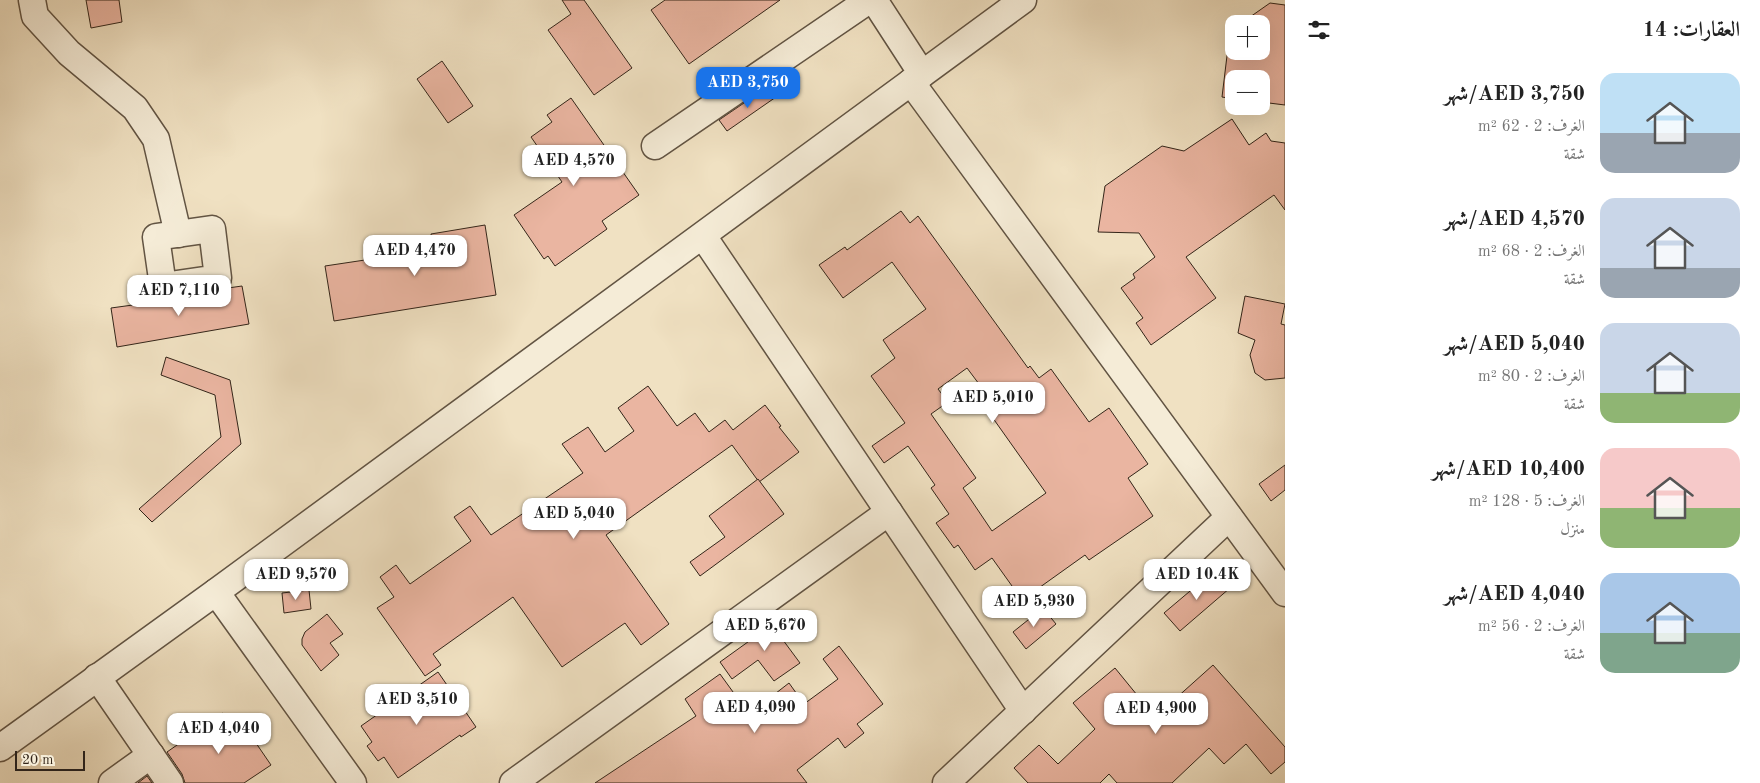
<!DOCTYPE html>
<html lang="ar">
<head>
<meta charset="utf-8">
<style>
	:root { --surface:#fff; --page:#f6f6f6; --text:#222; --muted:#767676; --accent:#1a73e8 }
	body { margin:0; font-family:"Old Standard TT",Amiri,serif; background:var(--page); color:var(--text); direction:rtl; height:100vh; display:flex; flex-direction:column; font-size:19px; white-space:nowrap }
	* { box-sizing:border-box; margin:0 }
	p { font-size:16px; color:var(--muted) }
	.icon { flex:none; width:28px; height:28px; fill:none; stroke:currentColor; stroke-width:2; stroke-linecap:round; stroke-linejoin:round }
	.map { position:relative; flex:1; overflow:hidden; direction:ltr }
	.details { display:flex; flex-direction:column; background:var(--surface); width:475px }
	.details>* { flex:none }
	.buttons { position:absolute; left:1225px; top:15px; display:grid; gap:10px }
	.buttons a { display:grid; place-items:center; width:45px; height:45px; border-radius:10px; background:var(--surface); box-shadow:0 5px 20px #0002; font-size:25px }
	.scale { position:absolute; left:15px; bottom:12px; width:70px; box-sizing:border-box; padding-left:5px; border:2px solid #332519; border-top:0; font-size:14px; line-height:18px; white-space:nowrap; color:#332519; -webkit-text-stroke:4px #f5ecd7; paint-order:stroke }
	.price { position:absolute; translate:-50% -42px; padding:0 11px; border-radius:10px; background:#fff; color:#222; font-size:16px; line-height:32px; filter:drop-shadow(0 1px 2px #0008) }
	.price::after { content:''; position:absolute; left:50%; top:30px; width:15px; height:11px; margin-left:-8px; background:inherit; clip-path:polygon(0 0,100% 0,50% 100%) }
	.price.on { background:var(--accent); color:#fff }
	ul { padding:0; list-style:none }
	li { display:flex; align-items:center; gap:15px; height:125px; padding:0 20px }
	li span { display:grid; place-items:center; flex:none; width:140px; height:100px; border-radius:15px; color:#555 }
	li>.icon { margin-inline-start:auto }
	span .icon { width:60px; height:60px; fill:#fffc; stroke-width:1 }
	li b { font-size:21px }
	h2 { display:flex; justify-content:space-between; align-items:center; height:60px; padding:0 20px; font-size:21px }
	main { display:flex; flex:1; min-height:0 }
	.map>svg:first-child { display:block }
</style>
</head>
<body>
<main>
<section class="details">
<h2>العقارات: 14<svg class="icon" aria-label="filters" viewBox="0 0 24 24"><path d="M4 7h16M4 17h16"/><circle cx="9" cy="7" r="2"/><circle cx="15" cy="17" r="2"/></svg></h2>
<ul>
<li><span style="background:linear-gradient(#bfe0f5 60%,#9aa5b1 0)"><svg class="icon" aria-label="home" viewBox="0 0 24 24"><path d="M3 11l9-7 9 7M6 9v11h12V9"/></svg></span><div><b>AED 3,750/شهر</b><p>الغرف: 2 · 62 m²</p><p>شقة</p></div></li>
<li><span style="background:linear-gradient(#c9d6e8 70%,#9aa5b1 0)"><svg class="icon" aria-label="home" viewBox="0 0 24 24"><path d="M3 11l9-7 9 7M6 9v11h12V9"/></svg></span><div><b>AED 4,570/شهر</b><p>الغرف: 2 · 68 m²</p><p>شقة</p></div></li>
<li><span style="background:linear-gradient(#c9d6e8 70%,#8fb573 0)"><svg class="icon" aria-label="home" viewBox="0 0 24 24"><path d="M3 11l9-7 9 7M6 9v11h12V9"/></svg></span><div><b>AED 5,040/شهر</b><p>الغرف: 2 · 80 m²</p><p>شقة</p></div></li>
<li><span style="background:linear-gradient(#f6c9c9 60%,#8fb573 0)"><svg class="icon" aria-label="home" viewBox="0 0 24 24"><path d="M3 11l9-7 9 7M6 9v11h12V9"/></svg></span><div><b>AED 10,400/شهر</b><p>الغرف: 5 · 128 m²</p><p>منزل</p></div></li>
<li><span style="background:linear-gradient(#a9c7e8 60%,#7fa58c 0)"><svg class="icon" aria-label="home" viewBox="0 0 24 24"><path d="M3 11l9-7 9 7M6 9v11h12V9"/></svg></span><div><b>AED 4,040/شهر</b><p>الغرف: 2 · 56 m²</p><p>شقة</p></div></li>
</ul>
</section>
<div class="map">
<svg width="1285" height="783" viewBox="0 0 1285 783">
	<rect width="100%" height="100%" fill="#f0e1c2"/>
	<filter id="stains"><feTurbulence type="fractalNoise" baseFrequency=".004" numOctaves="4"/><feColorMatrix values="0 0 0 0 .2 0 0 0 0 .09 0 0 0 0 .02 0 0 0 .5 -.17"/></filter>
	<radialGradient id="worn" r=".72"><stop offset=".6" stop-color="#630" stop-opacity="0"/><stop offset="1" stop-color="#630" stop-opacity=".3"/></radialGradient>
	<!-- building -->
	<g fill="#eab5a1" stroke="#332519" fill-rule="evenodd">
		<path d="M86,0h33l3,22 -31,6z"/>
		<path d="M562,0h22l48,68 -38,27 -46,-65 23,-16z"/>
		<path d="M665,0h115l-91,64 -38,-54z"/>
		<path d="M1270,3l15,2v100l-24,-3v-23h-27v20l-12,-2 8,-66 4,-3v23h27v-27h-21z"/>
		<path d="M442,61l31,45 -25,17 -31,-44z"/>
		<path d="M769,86l7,11 -49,34 -8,-11z"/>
		<path d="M571,98l68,97 -37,26 5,8 -52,37 -7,-10 -4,3 -30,-44 48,-33 -31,-45 21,-15 -5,-7z"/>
		<path d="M1232,119l17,26 17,-12 5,8 14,2v67l-11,-15 -88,62 30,41 -65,47 -15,-22 7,-5 -22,-30 14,-10 -2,-4 22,-17 -16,-24 -41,-1 7,-46 57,-40 22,5z"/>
		<path d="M901,211l9,12 8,-7 110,152 2,-2 9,12 12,-9 38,53 20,-14 39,56 -20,14 25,38 -64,44 -4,-5 -63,45 -30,-42 -17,12 -17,-25 -4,3 -18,-25 13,-9 -18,-26 4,-3 -27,-39 -24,17 -12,-17 33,-23 -34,-47 24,-18 -12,-18 43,-31 -34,-47 -49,36 -24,-33 26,-18 2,3zM967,368l30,40 -7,6 56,79 -54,38 -29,-43 13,-10 -45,-64 17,-12 -10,-13z"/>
		<path d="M485,225l11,70 -162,26 -9,-55 60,-9v-2l48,-8 -2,-13z"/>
		<path d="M242,286l7,38 -132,23 -6,-39 109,-15 8,-5z"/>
		<path d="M1245,296l40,8 -4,20 4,1v53l-20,2 -10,-7 -5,-18 5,-15 -17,-7z"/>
		<path d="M166,357l64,23 11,64 -89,78 -13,-13 82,-72 -6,-42 -54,-20z"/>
		<path d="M648,386l29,40 18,-13 14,19 16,-12 8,10 32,-25 16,21 -2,1 20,25 -40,30 -27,-37 -126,90 63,89 -28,21 -16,-22 -63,44 -49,-70 -80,57 8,11 -16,11 -48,-68 17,-11 -14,-20 16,-12 14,19 61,-43 -17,-24 16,-11 21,29 92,-62 -21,-29 26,-17 17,25 29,-21 -16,-23z"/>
		<path d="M1285,465v25l-14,11 -12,-17z"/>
		<path d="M758,479l26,35 -84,62 -10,-14 35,-25 -16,-21z"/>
		<path d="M1215,570l15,18 -50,43 -16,-18z"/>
		<path d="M309,590l2,19 -27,4 -2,-20z"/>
		<path d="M1043,608l13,16 -30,25 -13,-17z"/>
		<path d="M327,614l16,20 -13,9 9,12 -18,16 -19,-26v-6l3,-7z"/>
		<path d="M784,616l11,15 -12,9 17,23 -26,18 -16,-21 -26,19 -12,-17z"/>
		<path d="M839,646l44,58 -26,20 7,9 -19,15 -7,-10 -41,32 10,13h-212l101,-67 -11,-17 35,-25 29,40 40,-31 15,21 34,-25 -15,-20z"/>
		<path d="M1213,665l72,82v15l-14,12 -25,-30 -22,20 -15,-16 -37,35h-55l-8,-9 -9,9h-72l-14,-15 25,-23 19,19 37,-35 -22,-26 42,-35 40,49z"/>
		<path d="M438,672l38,55 -15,10 -1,-2 -62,43 -14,-21 -6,4 -11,-15 5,-4 -11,-16z"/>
		<path d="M223,713l13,20 9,-6 26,38 -27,18h-59l-3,-9 -15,-22z"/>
		<path d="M147,776l5,7h-14z"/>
	</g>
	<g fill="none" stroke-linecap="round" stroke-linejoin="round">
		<defs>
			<g id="minor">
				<path d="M32,0l3,16 34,37 66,55 21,31 22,95"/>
				<path d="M874,0l48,74"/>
				<path d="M911,82l374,511"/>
				<path d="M655,146l214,-146"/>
				<path d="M212,229l6,49 -55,8 -7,-49z"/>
				<path d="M703,236l320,475"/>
				<path d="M216,592l137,191"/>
				<path d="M97,677l73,106"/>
				<path d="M0,748l216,-156 807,-592"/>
				<path d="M112,783l39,-28"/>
				<path d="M513,783l376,-271"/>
				<path d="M946,783l283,-266"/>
			</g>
		</defs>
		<!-- minor casing -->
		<use href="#minor" stroke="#625443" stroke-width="29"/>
		<!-- minor -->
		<use href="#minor" stroke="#f5ecd7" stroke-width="26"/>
	</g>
	<rect width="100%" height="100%" filter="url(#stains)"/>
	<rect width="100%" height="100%" fill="url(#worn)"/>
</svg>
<div class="buttons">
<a>+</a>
<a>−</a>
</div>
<div class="scale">20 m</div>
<b class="price on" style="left:748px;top:109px">AED 3,750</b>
<b class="price" style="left:574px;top:187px">AED 4,570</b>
<b class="price" style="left:415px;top:277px">AED 4,470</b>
<b class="price" style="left:179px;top:317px">AED 7,110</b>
<b class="price" style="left:993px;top:424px">AED 5,010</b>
<b class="price" style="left:574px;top:540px">AED 5,040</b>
<b class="price" style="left:296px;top:601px">AED 9,570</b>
<b class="price" style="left:1197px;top:601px">AED 10.4K</b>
<b class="price" style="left:1034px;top:628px">AED 5,930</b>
<b class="price" style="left:765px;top:652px">AED 5,670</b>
<b class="price" style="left:417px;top:726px">AED 3,510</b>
<b class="price" style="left:755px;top:734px">AED 4,090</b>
<b class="price" style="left:1156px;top:735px">AED 4,900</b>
<b class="price" style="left:219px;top:755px">AED 4,040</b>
</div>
</main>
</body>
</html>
